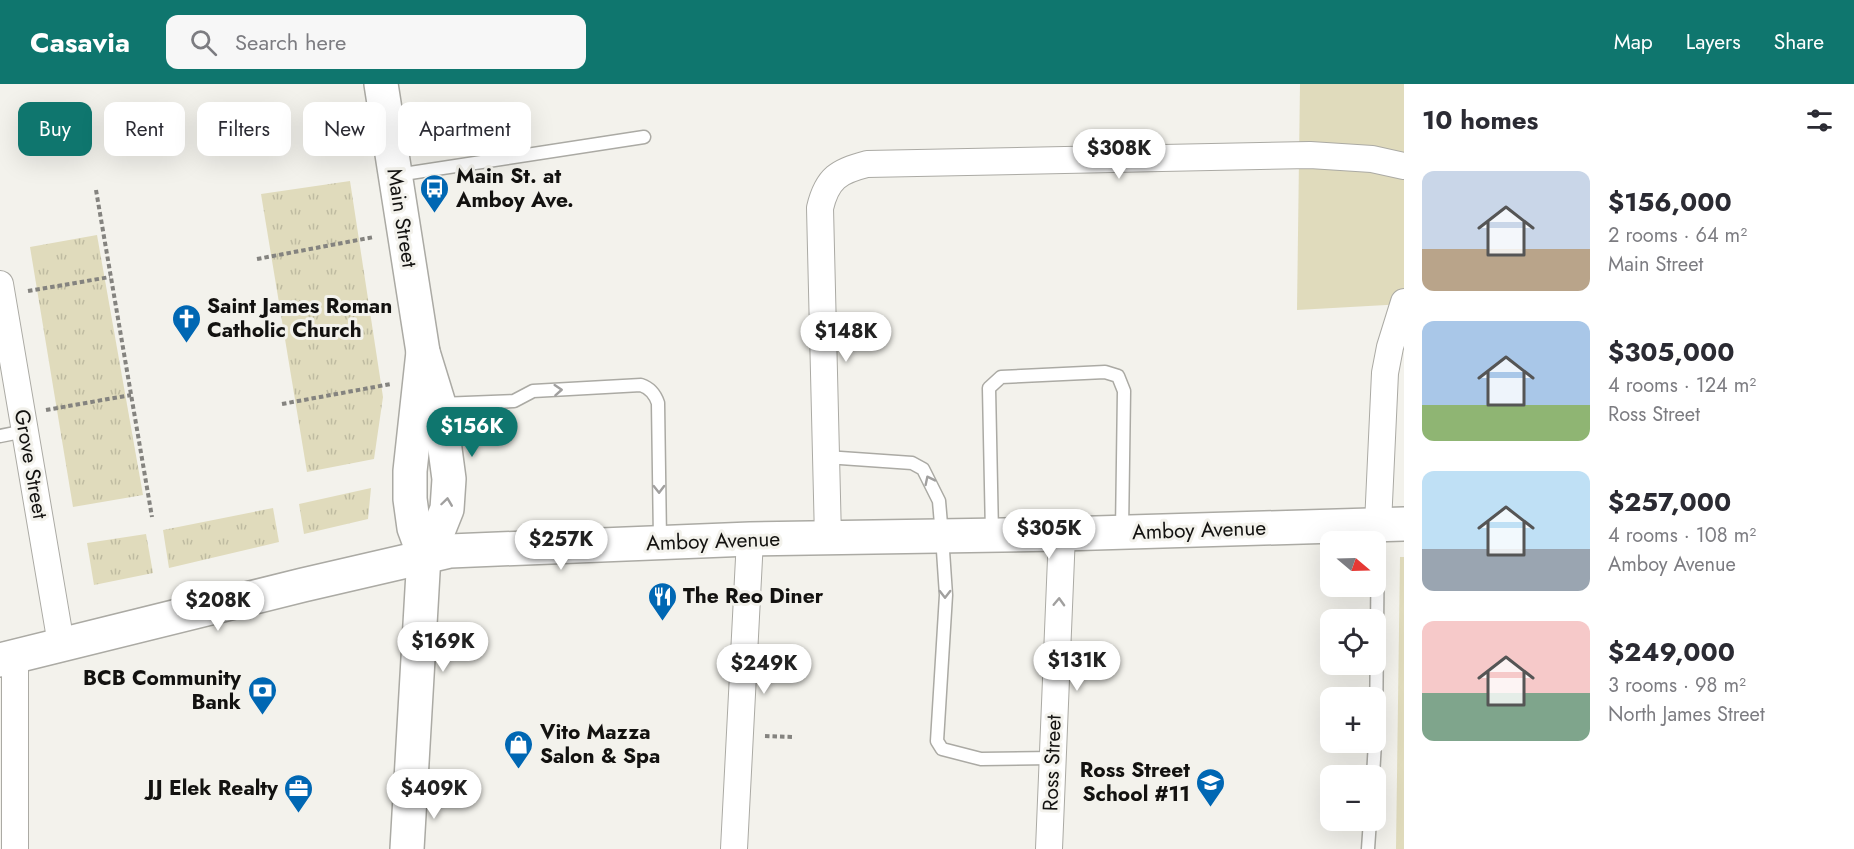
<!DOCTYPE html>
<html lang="en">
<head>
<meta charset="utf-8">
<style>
	:root { --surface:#fff; --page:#f7f7f7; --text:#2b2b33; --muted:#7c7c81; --accent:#0f766e }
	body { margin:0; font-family:Jost,sans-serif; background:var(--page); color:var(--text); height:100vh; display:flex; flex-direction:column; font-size:22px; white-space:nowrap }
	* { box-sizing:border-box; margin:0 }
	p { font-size:20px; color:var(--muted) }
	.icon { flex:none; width:33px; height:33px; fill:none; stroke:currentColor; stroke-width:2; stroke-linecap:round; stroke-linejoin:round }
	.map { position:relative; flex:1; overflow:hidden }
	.sheet { display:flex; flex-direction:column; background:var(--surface); width:450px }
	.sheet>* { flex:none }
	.banner { position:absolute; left:18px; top:18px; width:570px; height:54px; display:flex; gap:12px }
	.needle { width:39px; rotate:109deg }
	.tools { position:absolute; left:1320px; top:447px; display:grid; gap:12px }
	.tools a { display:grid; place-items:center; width:66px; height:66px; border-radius:12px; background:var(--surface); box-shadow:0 6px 24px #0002; font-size:30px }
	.price { position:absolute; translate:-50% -51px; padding:0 14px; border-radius:21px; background:#fff; color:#222; font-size:20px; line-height:39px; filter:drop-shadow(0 2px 3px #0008) }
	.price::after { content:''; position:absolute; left:50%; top:36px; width:18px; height:14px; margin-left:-9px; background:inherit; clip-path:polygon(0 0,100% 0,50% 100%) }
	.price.current { background:var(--accent); color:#fff }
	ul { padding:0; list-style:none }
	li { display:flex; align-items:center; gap:18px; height:150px; padding:0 18px }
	li span { display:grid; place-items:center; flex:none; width:168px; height:120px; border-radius:12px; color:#555 }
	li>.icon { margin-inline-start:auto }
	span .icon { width:72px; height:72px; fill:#fffc; stroke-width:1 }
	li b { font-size:26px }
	h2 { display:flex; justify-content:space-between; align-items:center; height:72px; padding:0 18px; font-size:26px }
	.pill { padding:0 21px; border-radius:12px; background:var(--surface); box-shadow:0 6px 24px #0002; font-size:21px; line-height:54px }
	.pill.current { background:var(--accent); color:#fff }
	header { display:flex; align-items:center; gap:36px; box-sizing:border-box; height:84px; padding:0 30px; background:var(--accent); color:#fff }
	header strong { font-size:28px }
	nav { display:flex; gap:33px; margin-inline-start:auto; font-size:21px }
	.search { width:420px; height:54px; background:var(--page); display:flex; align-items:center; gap:15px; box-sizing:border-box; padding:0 21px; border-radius:12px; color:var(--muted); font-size:22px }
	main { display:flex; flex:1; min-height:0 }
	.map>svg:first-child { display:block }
</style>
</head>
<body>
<header>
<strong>Casavia</strong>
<div class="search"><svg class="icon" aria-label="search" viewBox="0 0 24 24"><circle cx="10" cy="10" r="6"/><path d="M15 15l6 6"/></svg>Search here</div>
<nav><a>Map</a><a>Layers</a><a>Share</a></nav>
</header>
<main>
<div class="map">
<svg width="1404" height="765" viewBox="0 0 1404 765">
	<defs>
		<pattern id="grass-tufts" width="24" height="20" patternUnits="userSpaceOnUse" patternTransform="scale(1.5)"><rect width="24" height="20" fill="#e0dbbc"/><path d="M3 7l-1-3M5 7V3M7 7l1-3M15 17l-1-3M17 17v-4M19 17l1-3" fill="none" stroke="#bfbba1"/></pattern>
	</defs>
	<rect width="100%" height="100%" fill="#f3f2ec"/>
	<!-- grass -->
	<g fill="url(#grass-tufts)">
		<path d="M350,97l33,216 -9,62 -67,13 -46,-278z"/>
		<path d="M97,151l46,260 -70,12 -43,-260z"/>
		<path d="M371,404l-3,31 -64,15 -5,-30z"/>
		<path d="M273,424l6,34 -110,26 -6,-38z"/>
		<path d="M146,450l7,39 -59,12 -7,-42z"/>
	</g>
	<!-- park -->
	<g fill="#e0dbbc">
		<path d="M1300,0h104v220l-107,6z"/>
		<path d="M1400,473h4v292h-8z"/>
	</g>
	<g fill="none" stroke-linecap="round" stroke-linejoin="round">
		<defs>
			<g id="service">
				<path d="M397,91l247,-38"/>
				<path d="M440,320l74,-3 19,-10 108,-6c9,3 14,9 17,18l2,137"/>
				<path d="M0,352l25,-5"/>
				<path d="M826,373l86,6 11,6 16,32 3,35 4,59 -9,146 5,8 39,10 72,-1"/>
				<path d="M992,450l-3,-146 12,-11 104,-5 13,4 6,15 -2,140"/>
				<path d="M1376,650l2,-209"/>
				<path d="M1373,692l2,-34"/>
				<path d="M1368,765l2,-29"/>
			</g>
			<g id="minor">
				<path d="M0,200l61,360"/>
				<path d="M1378,440l7,-151 5,-26 14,-45"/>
				<path d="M828,454l-8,-330c7,-30 19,-37 47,-44l443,-9 62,4 32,7"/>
				<path d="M15,572v193"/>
				<path d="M734,765l16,-310"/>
				<path d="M1049,765l13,-315"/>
			</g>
			<g id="secondary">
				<path d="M381,0l42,268 16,52 10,75 -2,30 -10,25 -13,21"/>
				<path d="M0,576l303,-75 147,-34 300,-12 312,-5 342,-10"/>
				<path d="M407,765l17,-294 -10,-27 -4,-29v-28l13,-119"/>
			</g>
		</defs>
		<!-- service casing -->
		<use href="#service" stroke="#abaaa4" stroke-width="15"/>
		<!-- minor casing -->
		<use href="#minor" stroke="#abaaa4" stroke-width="28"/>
		<!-- secondary casing -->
		<use href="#secondary" stroke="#abaaa4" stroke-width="36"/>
		<!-- path -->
		<g stroke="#84837f" stroke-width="4" stroke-dasharray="4.5 3" stroke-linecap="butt">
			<path d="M96,106l56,327"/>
			<path d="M257,175l117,-22"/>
			<path d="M28,207l82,-14"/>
			<path d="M282,320l109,-20"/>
			<path d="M46,326l85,-15"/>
			<path d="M765,652l30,1"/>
		</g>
		<!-- service -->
		<use href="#service" stroke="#fff" stroke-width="12"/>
		<!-- minor -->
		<use href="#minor" stroke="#fff" stroke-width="26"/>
		<!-- secondary -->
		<use href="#secondary" stroke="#fff" stroke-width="33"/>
	</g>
	<!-- one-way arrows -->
	<defs><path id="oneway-chevron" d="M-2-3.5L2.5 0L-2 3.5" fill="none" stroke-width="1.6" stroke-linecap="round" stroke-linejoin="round" transform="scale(1.5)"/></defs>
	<g stroke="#a1a09f">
		<use href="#oneway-chevron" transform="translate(558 306) rotate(-4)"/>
		<use href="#oneway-chevron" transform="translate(929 396) rotate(-116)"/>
		<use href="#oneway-chevron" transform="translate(659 405) rotate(89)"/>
		<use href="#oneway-chevron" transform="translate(447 418) rotate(-82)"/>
		<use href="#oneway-chevron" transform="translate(945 510) rotate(90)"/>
		<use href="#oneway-chevron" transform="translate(1059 518) rotate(-88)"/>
	</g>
	<!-- icons -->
	<defs>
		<symbol id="bus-pin" viewBox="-11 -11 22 30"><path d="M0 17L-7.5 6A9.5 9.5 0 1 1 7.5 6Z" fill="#0067b3" stroke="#f3f2ec"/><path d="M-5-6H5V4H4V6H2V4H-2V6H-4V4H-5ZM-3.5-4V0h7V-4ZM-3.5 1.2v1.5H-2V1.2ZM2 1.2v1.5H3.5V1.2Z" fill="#fff"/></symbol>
		<symbol id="church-pin" viewBox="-11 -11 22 30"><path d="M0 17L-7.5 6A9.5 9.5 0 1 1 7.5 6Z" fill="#0067b3" stroke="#f3f2ec"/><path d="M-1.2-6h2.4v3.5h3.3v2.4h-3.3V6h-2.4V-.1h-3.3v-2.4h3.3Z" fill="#fff"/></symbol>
		<symbol id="restaurant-pin" viewBox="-11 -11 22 30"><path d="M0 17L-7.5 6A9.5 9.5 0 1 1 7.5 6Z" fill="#0067b3" stroke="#f3f2ec"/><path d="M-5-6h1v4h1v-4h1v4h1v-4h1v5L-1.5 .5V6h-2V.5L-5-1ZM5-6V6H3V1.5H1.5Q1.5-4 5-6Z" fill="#fff"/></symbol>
		<symbol id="bank-pin" viewBox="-11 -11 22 30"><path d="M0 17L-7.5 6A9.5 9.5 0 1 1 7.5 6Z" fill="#0067b3" stroke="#f3f2ec"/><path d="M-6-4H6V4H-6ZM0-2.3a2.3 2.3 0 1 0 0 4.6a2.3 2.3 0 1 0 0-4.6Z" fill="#fff"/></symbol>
		<symbol id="shop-pin" viewBox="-11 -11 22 30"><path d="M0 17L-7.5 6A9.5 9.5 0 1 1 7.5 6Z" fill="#0067b3" stroke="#f3f2ec"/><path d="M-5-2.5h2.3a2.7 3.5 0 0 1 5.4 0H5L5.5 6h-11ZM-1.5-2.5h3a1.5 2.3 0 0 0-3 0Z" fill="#fff"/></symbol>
		<symbol id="school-pin" viewBox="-11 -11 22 30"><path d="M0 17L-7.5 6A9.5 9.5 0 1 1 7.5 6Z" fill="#0067b3" stroke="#f3f2ec"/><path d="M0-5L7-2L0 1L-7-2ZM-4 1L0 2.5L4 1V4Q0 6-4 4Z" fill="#fff"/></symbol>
		<symbol id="office-pin" viewBox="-11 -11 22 30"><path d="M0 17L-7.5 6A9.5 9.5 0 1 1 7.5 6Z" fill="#0067b3" stroke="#f3f2ec"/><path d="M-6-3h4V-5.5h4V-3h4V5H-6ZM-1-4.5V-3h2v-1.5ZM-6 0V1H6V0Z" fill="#fff"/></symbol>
	</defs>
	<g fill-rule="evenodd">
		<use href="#bus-pin" x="418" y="88" width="33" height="45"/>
		<use href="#church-pin" x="170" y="218" width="33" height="45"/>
		<use href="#restaurant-pin" x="646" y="496" width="33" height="45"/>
		<use href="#bank-pin" x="246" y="590" width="33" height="45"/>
		<use href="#shop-pin" x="502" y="644" width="33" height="45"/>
		<use href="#school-pin" x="1194" y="682" width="33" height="45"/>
		<use href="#office-pin" x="282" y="688" width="33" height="45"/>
	</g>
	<g text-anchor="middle" stroke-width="6" stroke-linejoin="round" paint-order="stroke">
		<!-- poi labels -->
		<g font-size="21" font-weight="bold" fill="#131210" stroke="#f3f2ec" text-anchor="start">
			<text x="456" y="99">Main St. at<tspan x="456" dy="24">Amboy Ave.</tspan></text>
			<text x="207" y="229">Saint James Roman<tspan x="207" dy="24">Catholic Church</tspan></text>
			<text x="683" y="519">The Reo Diner</text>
			<text x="241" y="601" text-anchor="end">BCB Community<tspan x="241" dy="24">Bank</tspan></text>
			<text x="540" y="655">Vito Mazza<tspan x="540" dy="24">Salon &amp; Spa</tspan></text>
			<text x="1190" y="693" text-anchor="end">Ross Street<tspan x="1190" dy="24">School #11</tspan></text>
			<text x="278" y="711" text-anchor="end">JJ Elek Realty</text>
		</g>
		<!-- street labels -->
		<g font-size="21" fill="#131210" stroke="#f3f2ec">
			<text transform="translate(402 134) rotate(81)" y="7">Main Street</text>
			<text transform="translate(31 380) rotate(80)" y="7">Grove Street</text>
			<text transform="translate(1199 446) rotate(-2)" y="7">Amboy Avenue</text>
			<text transform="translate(713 457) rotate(-2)" y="7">Amboy Avenue</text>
			<text transform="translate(1052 679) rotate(-88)" y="7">Ross Street</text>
		</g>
	</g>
</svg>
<div class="tools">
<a><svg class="needle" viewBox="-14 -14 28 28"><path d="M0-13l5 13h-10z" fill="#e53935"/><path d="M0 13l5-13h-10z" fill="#7c7c81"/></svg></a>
<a><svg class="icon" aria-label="locate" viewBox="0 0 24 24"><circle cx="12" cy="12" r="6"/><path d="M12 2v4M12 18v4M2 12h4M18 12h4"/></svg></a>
<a>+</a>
<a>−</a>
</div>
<b class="price" style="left:1119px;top:96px">$308K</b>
<b class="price" style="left:846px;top:279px">$148K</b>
<b class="price current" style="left:472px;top:374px">$156K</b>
<b class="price" style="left:1049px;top:476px">$305K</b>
<b class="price" style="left:561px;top:487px">$257K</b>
<b class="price" style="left:218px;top:548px">$208K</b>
<b class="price" style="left:443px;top:589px">$169K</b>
<b class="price" style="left:1077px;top:608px">$131K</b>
<b class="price" style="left:764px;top:611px">$249K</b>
<b class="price" style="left:434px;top:736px">$409K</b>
<div class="banner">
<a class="pill current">Buy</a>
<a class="pill">Rent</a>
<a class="pill">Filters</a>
<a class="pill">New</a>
<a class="pill">Apartment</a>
</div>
</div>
<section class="sheet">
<h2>10 homes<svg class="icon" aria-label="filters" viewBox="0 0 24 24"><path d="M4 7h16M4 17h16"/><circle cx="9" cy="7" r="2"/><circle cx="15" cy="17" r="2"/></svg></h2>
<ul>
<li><span style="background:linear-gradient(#c9d6e8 65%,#b9a48a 0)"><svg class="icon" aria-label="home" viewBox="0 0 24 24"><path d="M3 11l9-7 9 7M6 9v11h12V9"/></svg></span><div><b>$156,000</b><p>2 rooms · 64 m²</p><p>Main Street</p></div></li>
<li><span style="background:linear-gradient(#a9c7e8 70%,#8fb573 0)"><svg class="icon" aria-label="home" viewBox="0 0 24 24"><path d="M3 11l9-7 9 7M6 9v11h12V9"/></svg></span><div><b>$305,000</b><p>4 rooms · 124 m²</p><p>Ross Street</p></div></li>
<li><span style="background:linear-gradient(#bfe0f5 65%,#9aa5b1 0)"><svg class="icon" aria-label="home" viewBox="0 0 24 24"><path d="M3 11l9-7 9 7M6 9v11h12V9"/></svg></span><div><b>$257,000</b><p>4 rooms · 108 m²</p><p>Amboy Avenue</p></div></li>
<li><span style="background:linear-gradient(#f6c9c9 60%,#7fa58c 0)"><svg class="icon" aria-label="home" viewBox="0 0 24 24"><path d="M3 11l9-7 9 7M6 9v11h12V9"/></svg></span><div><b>$249,000</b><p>3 rooms · 98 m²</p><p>North James Street</p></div></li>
</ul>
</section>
</main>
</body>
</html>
